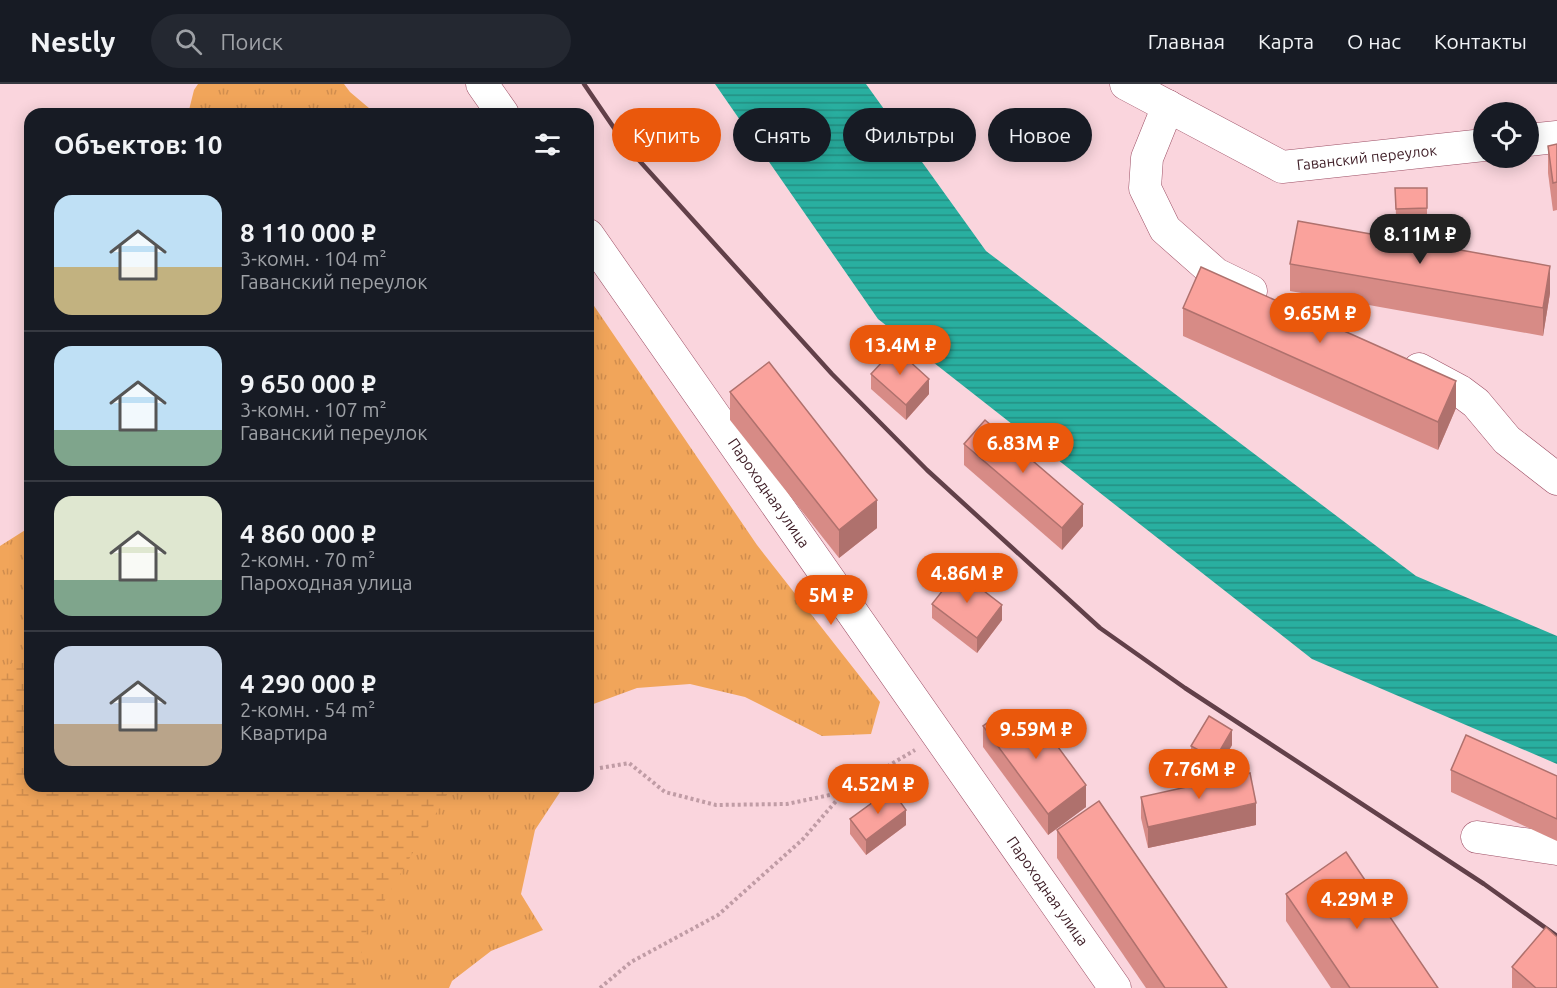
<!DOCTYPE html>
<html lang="ru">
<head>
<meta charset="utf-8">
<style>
	:root { --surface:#171b24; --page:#242831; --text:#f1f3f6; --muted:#9ea1a6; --line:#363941; --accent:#ea580c }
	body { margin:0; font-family:Ubuntu,sans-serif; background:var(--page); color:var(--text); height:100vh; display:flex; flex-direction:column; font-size:22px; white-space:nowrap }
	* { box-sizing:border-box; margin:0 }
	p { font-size:20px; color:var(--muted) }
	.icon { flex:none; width:33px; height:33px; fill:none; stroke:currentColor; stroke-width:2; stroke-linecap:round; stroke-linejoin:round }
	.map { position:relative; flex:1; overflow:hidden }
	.details { position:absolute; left:24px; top:24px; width:570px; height:684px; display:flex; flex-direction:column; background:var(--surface); border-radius:18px; box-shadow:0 3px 15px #0003 }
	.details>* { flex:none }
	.banner { position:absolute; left:612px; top:24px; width:570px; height:54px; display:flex; gap:12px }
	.buttons { position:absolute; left:1473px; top:18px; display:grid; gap:12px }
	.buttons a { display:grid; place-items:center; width:66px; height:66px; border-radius:50%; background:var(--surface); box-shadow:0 3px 15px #0003; font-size:30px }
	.price { position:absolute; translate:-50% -51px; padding:0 14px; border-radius:21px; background:var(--accent); color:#fff; font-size:20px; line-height:39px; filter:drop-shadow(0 2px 3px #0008) }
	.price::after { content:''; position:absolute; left:50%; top:36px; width:18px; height:14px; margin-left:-9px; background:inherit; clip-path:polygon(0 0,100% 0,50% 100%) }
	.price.selected { background:#222; color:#fff }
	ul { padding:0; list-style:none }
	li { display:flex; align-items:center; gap:18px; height:150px; padding:0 30px }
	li+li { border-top:2px solid var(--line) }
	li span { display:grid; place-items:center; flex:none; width:168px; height:120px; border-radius:18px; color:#555 }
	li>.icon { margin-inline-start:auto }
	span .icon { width:72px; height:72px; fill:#fffc; stroke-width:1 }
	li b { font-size:26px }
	h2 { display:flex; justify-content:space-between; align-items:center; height:72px; padding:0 30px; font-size:26px }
	.tag { padding:0 21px; border-radius:27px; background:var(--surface); box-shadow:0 3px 15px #0003; font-size:21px; line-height:54px }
	.tag.selected { background:var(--accent); color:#fff }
	header { display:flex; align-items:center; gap:36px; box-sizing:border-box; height:84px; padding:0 30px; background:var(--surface); border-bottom:2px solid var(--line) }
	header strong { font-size:28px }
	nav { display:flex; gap:33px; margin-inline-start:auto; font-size:21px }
	.search { width:420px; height:54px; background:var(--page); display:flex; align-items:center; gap:15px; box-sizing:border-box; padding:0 21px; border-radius:33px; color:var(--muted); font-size:22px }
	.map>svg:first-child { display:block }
</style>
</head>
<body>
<header>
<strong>Nestly</strong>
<div class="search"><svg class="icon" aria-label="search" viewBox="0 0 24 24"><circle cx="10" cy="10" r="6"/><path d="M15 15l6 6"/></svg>Поиск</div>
<nav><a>Главная</a><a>Карта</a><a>О нас</a><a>Контакты</a></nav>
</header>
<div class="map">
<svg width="1557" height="904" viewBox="0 0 1557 904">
	<defs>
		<pattern id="grass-tufts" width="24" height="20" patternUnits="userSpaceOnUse" patternTransform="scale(1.5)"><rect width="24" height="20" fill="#f1a55a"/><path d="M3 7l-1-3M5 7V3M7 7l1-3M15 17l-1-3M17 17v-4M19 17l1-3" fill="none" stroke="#d08d4e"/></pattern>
		<pattern id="wetland-marsh" width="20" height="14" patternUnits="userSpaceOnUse" patternTransform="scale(1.5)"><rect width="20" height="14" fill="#f1a55a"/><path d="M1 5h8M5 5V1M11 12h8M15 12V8" fill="none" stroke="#d08d4e"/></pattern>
		<pattern id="water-rules" width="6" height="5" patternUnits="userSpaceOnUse" patternTransform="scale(1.5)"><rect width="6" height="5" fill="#29afa0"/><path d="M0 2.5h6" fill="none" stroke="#248e82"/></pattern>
	</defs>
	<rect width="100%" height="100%" fill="#fad5dd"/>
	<!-- grass -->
	<g fill="url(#grass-tufts)">
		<path d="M198,0h146l6,8 26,22h-188l6,-24z"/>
		<path d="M588,213l169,248 123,157 -9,32 -49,2 -77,-39 -55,-13 -53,4 -49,18z"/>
		<path d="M30,443v259h534l-29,44 -14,64 22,36 -52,21 -39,30 -3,7h-449v-442z"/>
	</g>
	<!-- wetland -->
	<path fill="url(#wetland-marsh)" d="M30,572v130h422l-87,148 -10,54h-355v-320z"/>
	<!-- water -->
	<path fill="url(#water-rules)" d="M715,0h151l120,167 430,325 141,60v128l-245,-105 -434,-340z"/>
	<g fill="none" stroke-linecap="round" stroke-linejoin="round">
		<defs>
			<g id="minor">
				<path d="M482,0l21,30"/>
				<path id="s1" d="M1126,0l156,83 202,-22"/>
				<path d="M1168,22l-21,52 -2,30 20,41 51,45 35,17"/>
				<path d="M1528,56l29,-3"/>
				<path id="s2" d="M588,151l527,753"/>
				<path d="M1419,285l41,22 16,12 31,37 50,39"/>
				<path d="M1477,753l80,12"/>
			</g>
		</defs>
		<!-- minor casing -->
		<use href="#minor" stroke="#9d4f65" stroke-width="33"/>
		<!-- path -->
		<g stroke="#c09ca5" stroke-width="4" stroke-dasharray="3 3" stroke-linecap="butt">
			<path d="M600,684l29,-5 36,29 51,13 71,-1 57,-12"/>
			<path d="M600,904l31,-26 87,-47 85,-76 41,-47 71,-42"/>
		</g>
		<!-- minor -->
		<use href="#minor" stroke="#fff" stroke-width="32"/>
		<!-- rail -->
		<path stroke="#624049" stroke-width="4.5" d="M584,0l43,63 205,227 95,96 173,158 85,60 299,196 73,52"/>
	</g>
	<!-- wall -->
	<g fill="#d78b86">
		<path d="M1557,60v66l-4,1 -5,-38v-27z"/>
		<path d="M1395,104h32v28h-31z"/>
		<path d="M1290,180l260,29 -7,43 -253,-45z"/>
		<path d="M1183,224l273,100 -18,42 -255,-114z"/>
		<path d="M871,290l58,20 -23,26 -35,-31z"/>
		<path d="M730,308l147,136 -38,30 -109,-138z"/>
		<path d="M964,360l119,82 -21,24 -98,-85z"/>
		<path d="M932,520l70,16 -25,33 -45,-35z"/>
		<path d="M983,642l36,4 67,77 -38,28 -65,-88z"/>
		<path d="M1232,661l-17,29 -24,-14v-14z"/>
		<path d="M1451,686l106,6v65l-106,-49z"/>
		<path d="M1141,713l115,28 -108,23 -7,-30z"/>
		<path d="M850,735l56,6 -40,30 -16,-21z"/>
		<path d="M1057,746l170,158h-81l-89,-130z"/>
		<path d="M1286,810l152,94h-107l-45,-67z"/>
		<path d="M1512,883l45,21h-45z"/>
	</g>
	<!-- shaded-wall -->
	<g fill="#af716d">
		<path d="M1550,182v27l-7,43v-28z"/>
		<path d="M929,295v15l-23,26v-15z"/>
		<path d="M1456,297v27l-18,42v-28z"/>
		<path d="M877,416v28l-38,30v-28z"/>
		<path d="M1083,420v22l-21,24v-22z"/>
		<path d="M1002,521v15l-25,33v-15z"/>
		<path d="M1232,646v15l-17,29v-15z"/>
		<path d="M1086,701v22l-38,28v-21z"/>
		<path d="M1256,719v22l-108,23v-21z"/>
		<path d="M906,726v15l-40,30v-15z"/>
	</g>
	<!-- building -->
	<g fill="#faa29c" stroke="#af716d" stroke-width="1.5">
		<path d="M1557,60v38l-4,1 -5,-37z"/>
		<path d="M1395,104h32v20l-31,1z"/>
		<path d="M1298,137l252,45 -7,42 -253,-44z"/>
		<path d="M1201,183l255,114 -18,41 -255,-114z"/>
		<path d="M895,264l34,31 -23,26 -35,-31z"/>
		<path d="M769,278l108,138 -38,30 -109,-138z"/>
		<path d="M985,336l98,84 -21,24 -98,-84z"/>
		<path d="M958,487l44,34 -25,33 -45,-34z"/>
		<path d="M1005,626l14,20 17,-13 50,68 -38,29 -65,-88z"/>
		<path d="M1209,632l23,14 -17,29 -24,-13z"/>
		<path d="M1466,651l91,41v43l-106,-49z"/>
		<path d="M1250,689l6,30 -108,24 -7,-30z"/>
		<path d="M891,705l15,21 -40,30 -16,-21z"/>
		<path d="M1099,717l128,187h-62l-108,-158z"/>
		<path d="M1346,768l92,136h-88l-64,-94z"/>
		<path d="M1546,843l11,10v51h-21l-24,-21z"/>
	</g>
	<g text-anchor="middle" stroke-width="4.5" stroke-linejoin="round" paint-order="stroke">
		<!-- street labels -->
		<g font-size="15" fill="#3d1c25" stroke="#fff">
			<text dy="5" stroke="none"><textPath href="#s1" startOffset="262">Гаванский переулок</textPath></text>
			<text dy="5" stroke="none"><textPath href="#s2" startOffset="315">Пароходная улица</textPath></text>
			<text dy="5" stroke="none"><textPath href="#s2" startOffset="801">Пароходная улица</textPath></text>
		</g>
	</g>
</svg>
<div class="buttons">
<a><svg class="icon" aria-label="locate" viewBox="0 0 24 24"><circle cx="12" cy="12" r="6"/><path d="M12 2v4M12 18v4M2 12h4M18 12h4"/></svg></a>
</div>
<b class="price selected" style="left:1420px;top:181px">8.11M ₽</b>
<b class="price" style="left:1320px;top:260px">9.65M ₽</b>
<b class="price" style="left:900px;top:292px">13.4M ₽</b>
<b class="price" style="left:1023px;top:390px">6.83M ₽</b>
<b class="price" style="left:967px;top:520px">4.86M ₽</b>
<b class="price" style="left:831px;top:542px">5M ₽</b>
<b class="price" style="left:1036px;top:676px">9.59M ₽</b>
<b class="price" style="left:1199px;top:716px">7.76M ₽</b>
<b class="price" style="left:878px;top:731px">4.52M ₽</b>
<b class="price" style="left:1357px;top:846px">4.29M ₽</b>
<div class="banner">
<a class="tag selected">Купить</a>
<a class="tag">Снять</a>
<a class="tag">Фильтры</a>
<a class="tag">Новое</a>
</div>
<section class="details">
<h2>Объектов: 10<svg class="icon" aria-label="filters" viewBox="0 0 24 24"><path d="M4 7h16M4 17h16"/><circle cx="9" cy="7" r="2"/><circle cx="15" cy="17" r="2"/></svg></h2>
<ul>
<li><span style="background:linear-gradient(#bfe0f5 60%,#c2b280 0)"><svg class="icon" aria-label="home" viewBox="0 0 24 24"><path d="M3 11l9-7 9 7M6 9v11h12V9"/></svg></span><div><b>8 110 000 ₽</b><p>3-комн. · 104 m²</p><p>Гаванский переулок</p></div></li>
<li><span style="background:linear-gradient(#bfe0f5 70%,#7fa58c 0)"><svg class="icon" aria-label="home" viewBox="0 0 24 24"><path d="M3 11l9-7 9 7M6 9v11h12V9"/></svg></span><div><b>9 650 000 ₽</b><p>3-комн. · 107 m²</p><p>Гаванский переулок</p></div></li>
<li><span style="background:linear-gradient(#dfe7d0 70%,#7fa58c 0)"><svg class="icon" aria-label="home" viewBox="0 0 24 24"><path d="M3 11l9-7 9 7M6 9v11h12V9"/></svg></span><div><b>4 860 000 ₽</b><p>2-комн. · 70 m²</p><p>Пароходная улица</p></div></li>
<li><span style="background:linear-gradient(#c9d6e8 65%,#b9a48a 0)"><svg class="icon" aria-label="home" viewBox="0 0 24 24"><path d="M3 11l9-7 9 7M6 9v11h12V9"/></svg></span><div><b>4 290 000 ₽</b><p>2-комн. · 54 m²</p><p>Квартира</p></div></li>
</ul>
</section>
</div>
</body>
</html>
